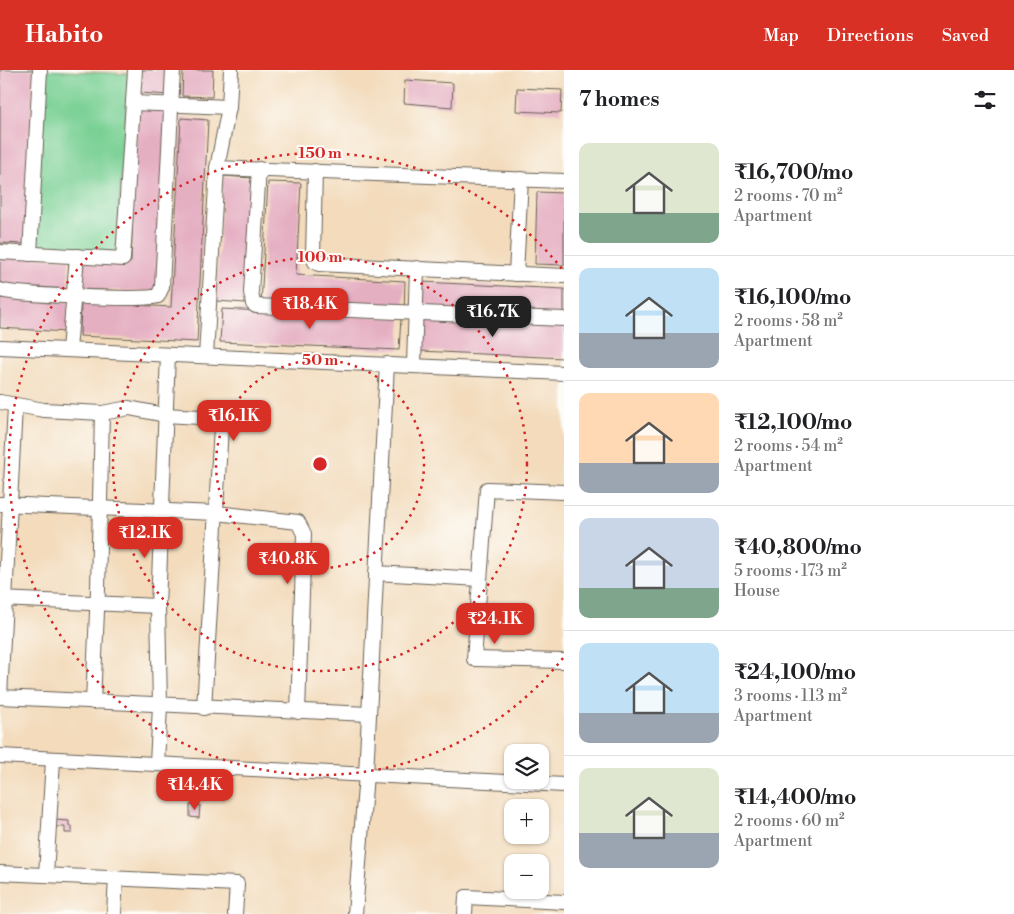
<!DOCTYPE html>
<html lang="en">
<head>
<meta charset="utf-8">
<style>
	:root { --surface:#fff; --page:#f2f2f2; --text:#202124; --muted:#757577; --line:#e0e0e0; --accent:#d93025 }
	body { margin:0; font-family:"Libre Bodoni",serif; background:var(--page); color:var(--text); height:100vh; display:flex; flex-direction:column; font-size:19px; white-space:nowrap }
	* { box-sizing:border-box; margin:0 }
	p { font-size:16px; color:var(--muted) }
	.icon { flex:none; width:28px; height:28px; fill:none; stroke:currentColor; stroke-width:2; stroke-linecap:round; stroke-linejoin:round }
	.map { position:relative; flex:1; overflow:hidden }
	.details { display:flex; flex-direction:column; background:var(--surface); width:450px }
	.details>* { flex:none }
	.controls { position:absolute; left:504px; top:674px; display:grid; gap:10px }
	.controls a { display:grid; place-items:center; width:45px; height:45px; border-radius:10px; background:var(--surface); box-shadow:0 1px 4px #0004; font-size:25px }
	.price { position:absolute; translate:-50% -42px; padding:0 11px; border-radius:10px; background:var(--accent); color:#fff; font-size:16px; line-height:32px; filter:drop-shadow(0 1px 2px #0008) }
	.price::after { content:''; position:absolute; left:50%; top:30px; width:15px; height:11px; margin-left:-8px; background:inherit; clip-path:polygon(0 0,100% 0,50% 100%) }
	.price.active { background:#222; color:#fff }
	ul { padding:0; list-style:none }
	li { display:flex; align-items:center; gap:15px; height:125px; padding:0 15px }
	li+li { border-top:1px solid var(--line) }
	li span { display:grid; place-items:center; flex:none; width:140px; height:100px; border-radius:10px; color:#555 }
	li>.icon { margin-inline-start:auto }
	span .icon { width:60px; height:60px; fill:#fffc; stroke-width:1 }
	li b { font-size:21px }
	h2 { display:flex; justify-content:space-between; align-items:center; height:60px; padding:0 15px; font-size:21px }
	header { display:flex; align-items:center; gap:30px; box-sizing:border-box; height:70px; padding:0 25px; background:var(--accent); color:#fff }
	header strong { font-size:24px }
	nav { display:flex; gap:28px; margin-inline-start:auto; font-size:18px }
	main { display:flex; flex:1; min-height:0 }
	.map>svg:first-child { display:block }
</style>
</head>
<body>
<header>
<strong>Habito</strong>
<nav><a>Map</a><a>Directions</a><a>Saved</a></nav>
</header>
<main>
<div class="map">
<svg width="564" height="844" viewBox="0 0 564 844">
	<rect width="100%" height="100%" fill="#fdfcf7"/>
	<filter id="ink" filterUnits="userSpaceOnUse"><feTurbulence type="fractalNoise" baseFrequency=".02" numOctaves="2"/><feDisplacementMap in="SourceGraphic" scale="10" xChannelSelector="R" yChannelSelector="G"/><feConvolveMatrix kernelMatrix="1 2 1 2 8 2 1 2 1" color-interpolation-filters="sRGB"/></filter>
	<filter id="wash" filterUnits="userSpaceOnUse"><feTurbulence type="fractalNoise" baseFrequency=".0096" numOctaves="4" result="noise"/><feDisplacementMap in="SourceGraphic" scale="20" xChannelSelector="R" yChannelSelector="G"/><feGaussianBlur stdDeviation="1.12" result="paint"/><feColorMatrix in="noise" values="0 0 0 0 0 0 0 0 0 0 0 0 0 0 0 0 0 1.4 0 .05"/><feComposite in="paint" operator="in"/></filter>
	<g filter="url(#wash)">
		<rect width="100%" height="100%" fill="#f3dbbc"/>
		<!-- green -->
		<path fill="#79d094" stroke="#4a7658" d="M44,0l85,4 -13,178 -81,-2z"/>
		<g id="blocks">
			<!-- building -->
			<g fill="#e5afc2">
				<path d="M0,0h34l-8,174 -26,-1z"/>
				<path d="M141,0h29l-1,25 -29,-2z"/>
				<path d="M183,0h30l-1,27 -30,-1z"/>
				<path d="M405,10l48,3 -1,24 -48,-4z"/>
				<path d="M517,18l45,2 -1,23 -45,-2z"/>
				<path d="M137,38l30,2 -8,182 -80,-3 1,-30 51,3z"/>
				<path d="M181,48l27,2 -11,222 -117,-6 1,-34 90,5z"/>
				<path d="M223,106l30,2 -7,125 -30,-2z"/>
				<path d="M268,112l33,1 -5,92 109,6 -1,31 -143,-8z"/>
				<path d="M537,122l27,1v72l-29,-1z"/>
				<path d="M0,185l69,4 -1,31 -68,-3z"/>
				<path d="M422,212l142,7v30l-144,-7z"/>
				<path d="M0,228l69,4 -2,30 -67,-4z"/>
				<path d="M222,239l179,9 -2,32 -179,-8z"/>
				<path d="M421,249l143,6v33l-144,-7z"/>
				<path d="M190,735h10l-1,13 -9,-1z"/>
				<path d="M54,750l15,1v5h3v7h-7v-6h-11z"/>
			</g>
		</g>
	</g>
	<g filter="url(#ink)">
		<use href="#blocks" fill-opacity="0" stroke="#675f54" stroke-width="1"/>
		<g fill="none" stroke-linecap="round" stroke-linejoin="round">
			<defs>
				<g id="minor">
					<path d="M133,33l96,4"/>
					<path d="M217,98l347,13"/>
					<path d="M259,99l-8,123 2,12 3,2 308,13"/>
					<path d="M315,101l-2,85 2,6 4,2 245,12"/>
					<path d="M0,182l123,7 12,-189"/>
					<path d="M30,184l10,-184"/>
					<path d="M516,204l5,-95"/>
					<path d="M0,220c14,5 146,11 158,6l4,-9 11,-217"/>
					<path d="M0,277l564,26"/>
					<path d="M69,280l8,-94"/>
					<path d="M206,286l11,-188 12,-61 2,-37"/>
					<path d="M414,295l3,-97"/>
					<path d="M0,332l44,8 58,3 27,-5 36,7 52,3 4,9 -17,281"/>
					<path d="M564,422l-77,-3 -13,170 90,2"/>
					<path d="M0,434l216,9 82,9 6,12 -6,178"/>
					<path d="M376,503l104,6"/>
					<path d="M0,529l158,7"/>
					<path d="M0,627l369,17"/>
					<path d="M0,627l15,-291"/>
					<path d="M93,632l5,-113 4,-176"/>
					<path d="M0,686l564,29"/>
					<path d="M157,693l3,-57 -2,-100 10,-251"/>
					<path d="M0,803l237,11 -2,30"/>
					<path d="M46,805l7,-115"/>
					<path d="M114,844l2,-36"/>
					<path d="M355,844l11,-140 21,-410"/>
					<path d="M465,844l1,-17 98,5"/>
				</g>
			</defs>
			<!-- minor casing -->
			<use href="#minor" stroke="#675f54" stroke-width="16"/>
			<!-- minor -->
			<use href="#minor" stroke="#fff" stroke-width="14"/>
		</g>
	</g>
	<!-- distance rings -->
	<g fill="none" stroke="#d62828" stroke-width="2.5" stroke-dasharray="2.5 5">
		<circle cx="320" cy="394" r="104"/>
		<circle cx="320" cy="394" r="207"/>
		<path d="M563 588A311 311 0 1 1 563 200"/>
	</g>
	<circle cx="320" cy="394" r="8" fill="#d62828" stroke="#fdfcf7" stroke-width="2.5"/>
	<g font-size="15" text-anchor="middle" font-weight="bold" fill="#d62828" stroke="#fdfcf7" stroke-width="4" stroke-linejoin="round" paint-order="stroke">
		<text x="320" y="88">150 m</text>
		<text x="320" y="192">100 m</text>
		<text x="320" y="295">50 m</text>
	</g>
</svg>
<div class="controls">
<a><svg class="icon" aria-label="layers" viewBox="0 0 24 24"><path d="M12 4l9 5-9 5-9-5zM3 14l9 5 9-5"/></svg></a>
<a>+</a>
<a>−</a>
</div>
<b class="price" style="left:310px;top:260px">₹18.4K</b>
<b class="price active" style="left:493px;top:268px">₹16.7K</b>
<b class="price" style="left:234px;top:372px">₹16.1K</b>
<b class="price" style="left:145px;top:489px">₹12.1K</b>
<b class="price" style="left:288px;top:515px">₹40.8K</b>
<b class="price" style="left:495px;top:575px">₹24.1K</b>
<b class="price" style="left:195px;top:741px">₹14.4K</b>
</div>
<section class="details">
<h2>7 homes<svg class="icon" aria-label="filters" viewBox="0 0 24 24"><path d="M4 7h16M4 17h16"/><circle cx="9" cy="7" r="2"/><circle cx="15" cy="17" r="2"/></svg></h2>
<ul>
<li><span style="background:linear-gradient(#dfe7d0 70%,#7fa58c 0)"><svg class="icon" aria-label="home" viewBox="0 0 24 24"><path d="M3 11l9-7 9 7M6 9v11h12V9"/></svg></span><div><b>₹16,700/mo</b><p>2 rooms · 70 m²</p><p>Apartment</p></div></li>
<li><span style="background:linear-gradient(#bfe0f5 65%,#9aa5b1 0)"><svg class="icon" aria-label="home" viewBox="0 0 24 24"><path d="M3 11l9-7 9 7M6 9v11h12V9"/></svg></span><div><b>₹16,100/mo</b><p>2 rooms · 58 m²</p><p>Apartment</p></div></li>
<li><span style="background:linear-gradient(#ffd9b3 70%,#9aa5b1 0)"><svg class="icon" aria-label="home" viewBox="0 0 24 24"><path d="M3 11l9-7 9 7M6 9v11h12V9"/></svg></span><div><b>₹12,100/mo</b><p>2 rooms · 54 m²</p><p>Apartment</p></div></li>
<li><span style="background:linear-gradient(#c9d6e8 70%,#7fa58c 0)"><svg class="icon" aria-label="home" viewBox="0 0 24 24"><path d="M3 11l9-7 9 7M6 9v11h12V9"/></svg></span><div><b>₹40,800/mo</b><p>5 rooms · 173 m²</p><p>House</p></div></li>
<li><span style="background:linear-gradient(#bfe0f5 70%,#9aa5b1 0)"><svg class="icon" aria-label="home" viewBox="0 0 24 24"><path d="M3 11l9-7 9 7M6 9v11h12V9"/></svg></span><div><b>₹24,100/mo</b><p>3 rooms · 113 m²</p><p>Apartment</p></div></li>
<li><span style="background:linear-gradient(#dfe7d0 65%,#9aa5b1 0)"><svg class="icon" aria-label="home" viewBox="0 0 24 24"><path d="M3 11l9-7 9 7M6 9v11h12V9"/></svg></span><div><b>₹14,400/mo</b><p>2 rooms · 60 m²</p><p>Apartment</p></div></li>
</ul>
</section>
</main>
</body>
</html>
